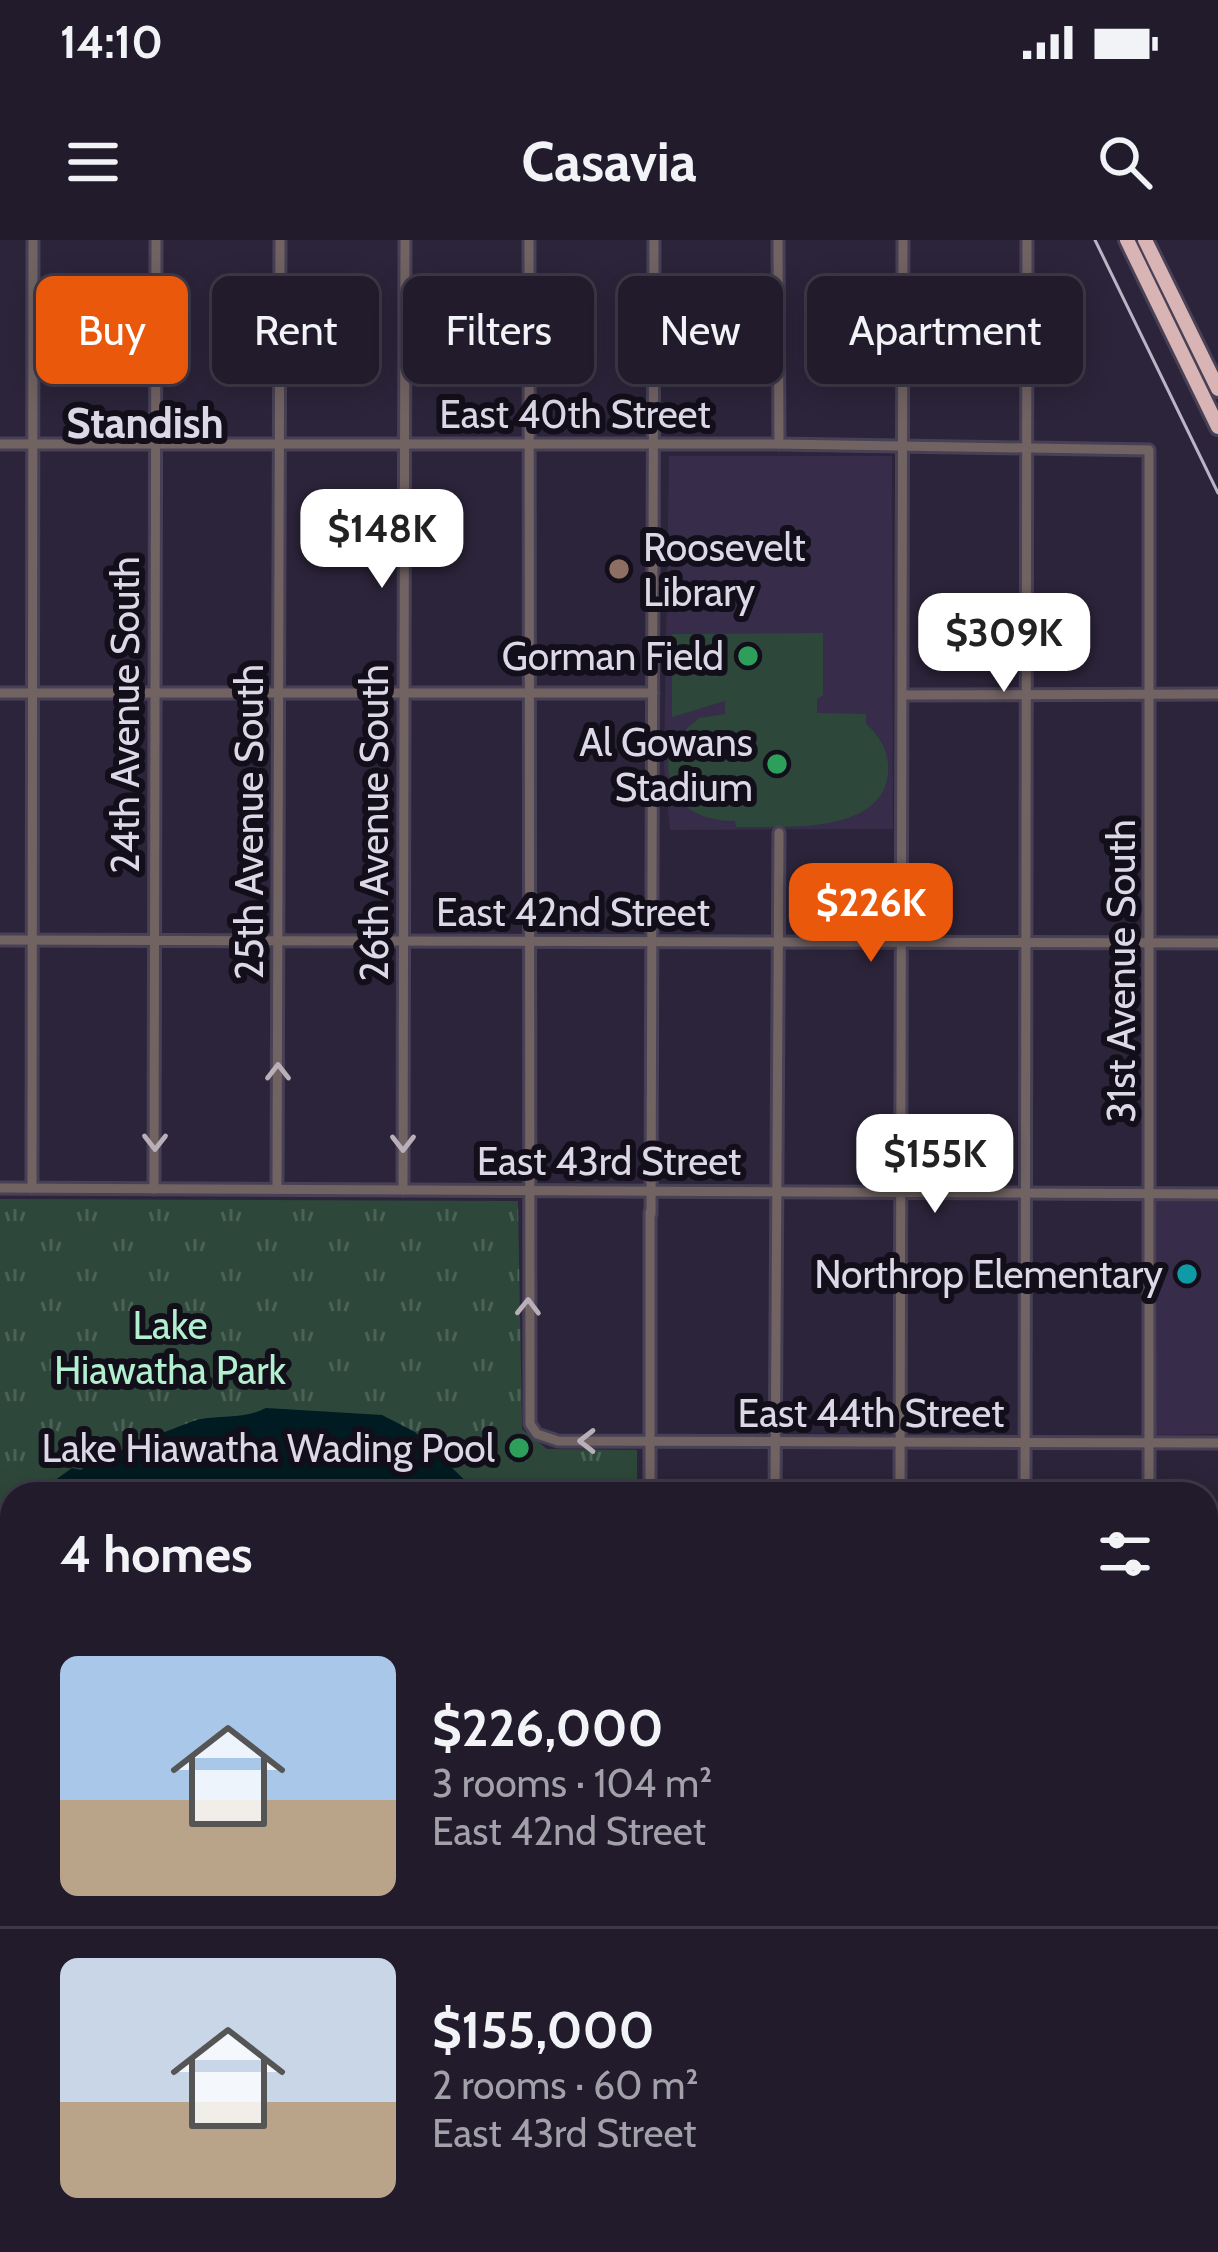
<!DOCTYPE html>
<html lang="en">
<head>
<meta charset="utf-8">
<style>
	:root { --surface:#211b2c; --page:#292434; --text:#f1f3f6; --muted:#a2a1a9; --line:#3e3948; --accent:#ea580c }
	body { margin:0; font-family:Cabin,sans-serif; background:var(--page); color:var(--text); height:100vh; display:flex; flex-direction:column; font-size:45px; white-space:nowrap }
	* { box-sizing:border-box; margin:0 }
	p { font-size:39px; color:var(--muted) }
	.icon { flex:none; width:66px; height:66px; fill:none; stroke:currentColor; stroke-width:2; stroke-linecap:round; stroke-linejoin:round }
	.map { position:relative; flex:1; overflow:hidden }
	.drawer { position:absolute; left:0px; top:1242px; width:1218px; height:771px; display:flex; flex-direction:column; background:var(--surface); border-radius:36px 36px 0 0; box-shadow:0 6px 30px #0003,0 0 0 3px var(--line) }
	.drawer>* { flex:none }
	.hud { position:absolute; left:36px; top:36px; width:1146px; height:108px; display:flex; gap:24px }
	.price { position:absolute; translate:-50% -102px; padding:0 27px; border-radius:24px; background:#fff; color:#222; font-size:39px; line-height:78px; filter:drop-shadow(0 3px 6px #0008) }
	.price::after { content:''; position:absolute; left:50%; top:72px; width:36px; height:27px; margin-left:-18px; background:inherit; clip-path:polygon(0 0,100% 0,50% 100%) }
	.price.on { background:var(--accent); color:#fff }
	ul { padding:0; list-style:none }
	li { display:flex; align-items:center; gap:36px; height:300px; padding:0 60px }
	li+li { border-top:3px solid var(--line) }
	li span { display:grid; place-items:center; flex:none; width:336px; height:240px; border-radius:18px; color:#555 }
	li>.icon { margin-inline-start:auto }
	span .icon { width:144px; height:144px; fill:#fffc; stroke-width:1 }
	li b { font-size:51px }
	h2 { display:flex; justify-content:space-between; align-items:center; height:144px; padding:0 60px; font-size:51px }
	.pill { padding:0 42px; border-radius:18px; background:var(--surface); box-shadow:0 6px 30px #0003,0 0 0 3px var(--line); font-size:42px; line-height:108px }
	.pill.on { background:var(--accent); color:#fff }
	.status { display:flex; justify-content:space-between; align-items:center; height:84px; padding:0 60px; background:var(--surface); direction:ltr }
	.status svg { height:33px; fill:currentColor }
	header { display:flex; justify-content:space-between; align-items:center; height:156px; padding:0 60px; background:var(--surface); font-size:54px; font-weight:700 }
	.map>svg:first-child { display:block }
</style>
</head>
<body>
<div class="status"><b>14:10</b><svg viewBox="0 0 49 12"><path d="M0 12V9h3v3zM5 12V6h3v6zM10 12V3h3v9zM15 12V0h3v12zM26 1h20v11H26zM47 4h2v5h-2z"/></svg></div>
<header><svg class="icon" aria-label="menu" viewBox="0 0 24 24"><path d="M4 6h16M4 12h16M4 18h16"/></svg>Casavia<svg class="icon" aria-label="search" viewBox="0 0 24 24"><circle cx="10" cy="10" r="6"/><path d="M15 15l6 6"/></svg></header>
<div class="map">
<svg width="1218" height="2012" viewBox="0 0 1218 2012">
	<defs>
		<pattern id="park-tufts" width="24" height="20" patternUnits="userSpaceOnUse" patternTransform="scale(3)"><rect width="24" height="20" fill="#2d483a"/><path d="M3 7l-1-3M5 7V3M7 7l1-3M15 17l-1-3M17 17v-4M19 17l1-3" fill="none" stroke="#4b6256"/></pattern>
	</defs>
	<rect width="100%" height="100%" fill="#2c243a"/>
	<!-- built -->
	<g fill="#372c49">
		<path d="M669,216h223l1,373 -223,1 -6,-63z"/>
		<path d="M1157,960l61,2v232l-62,1z"/>
	</g>
	<!-- grass -->
	<path fill="#2d483a" d="M823,393v62l-6,4v14l49,1v10c15,13 24,30 22,50 -7,62 -107,52 -152,53l-1,-6c-48,0 -78,-29 -63,-79l27,-24 26,-4v-13l-53,16v-83z"/>
	<!-- park -->
	<g fill="url(#park-tufts)">
		<path d="M0,959l518,2 4,228 25,20 90,1v44h-625v747h506v11h-518z"/>
		<rect x="1206" y="1712" width="12" height="108"/>
	</g>
	<!-- water -->
	<g fill="#001b21">
		<path d="M266,1168l116,7 33,17 64,62h-443l36,-26 9,2c6,-6 107,-49 120,-51 21,-4 44,0 65,-11z"/>
		<path d="M12,1270v441l-12,-36v-386z"/>
	</g>
	<g fill="none" stroke-linecap="round" stroke-linejoin="round">
		<defs>
			<g id="minor">
				<path d="M529,0l1,1184 7,10 21,7 660,2"/>
				<path d="M778,0l1,204"/>
				<path d="M0,204h779l370,6v1044"/>
				<path d="M0,453h653"/>
				<path d="M903,455l315,-1"/>
				<path d="M0,700l1218,3"/>
				<path d="M0,948l1218,6"/>
				<path d="M32,948l1,-948"/>
				<path d="M154,949l2,-949"/>
				<path d="M277,949l3,-949"/>
				<path d="M403,950l2,-950"/>
				<path d="M650,972v282"/>
				<path d="M651,974l3,-974"/>
				<path d="M775,1254l4,-661"/>
				<path d="M900,1254l3,-1254"/>
				<path d="M1025,1254l2,-1254"/>
				<path d="M1206,1453h12"/>
				<path d="M1206,1702h12"/>
				<path d="M896,2001v11"/>
				<path d="M1145,2001v11"/>
				<path d="M525,2012v-11"/>
				<path d="M646,2012l1,-11"/>
				<path d="M771,2012v-11"/>
				<path d="M1021,2012v-11"/>
			</g>
			<g id="highway">
				<path d="M1127,0l91,187"/>
				<path d="M1145,0l73,149"/>
			</g>
		</defs>
		<!-- minor casing -->
		<use href="#minor" stroke="#484156" stroke-width="15"/>
		<!-- highway casing -->
		<use href="#highway" stroke="#484156" stroke-width="20"/>
		<!-- minor -->
		<use href="#minor" stroke="#726363" stroke-width="9"/>
		<!-- highway -->
		<use href="#highway" stroke="#d8b4b4" stroke-width="14"/>
		<!-- tram -->
		<path stroke="#bab4c5" stroke-width="3" d="M1095,0l123,253"/>
	</g>
	<!-- one-way arrows -->
	<defs><path id="oneway-chevron" d="M-2-3.5L2.5 0L-2 3.5" fill="none" stroke-width="1.6" stroke-linecap="round" stroke-linejoin="round" transform="scale(3)"/></defs>
	<g stroke="#b8afb9">
		<use href="#oneway-chevron" transform="translate(278 832) rotate(-90)"/>
		<use href="#oneway-chevron" transform="translate(155 902) rotate(90)"/>
		<use href="#oneway-chevron" transform="translate(403 903) rotate(90)"/>
		<use href="#oneway-chevron" transform="translate(528 1067) rotate(-89)"/>
		<use href="#oneway-chevron" transform="translate(587 1201) rotate(180)"/>
	</g>
	<!-- markers -->
	<circle fill="#8d6e63" stroke="#130f1a" stroke-width="4.5" cx="619" cy="329" r="12"/>
	<g fill="#2e9e5b" stroke="#130f1a" stroke-width="4.5">
		<circle cx="748" cy="416" r="12"/>
		<circle cx="777" cy="524" r="12"/>
		<circle cx="519" cy="1208" r="12"/>
	</g>
	<circle fill="#0f9aa8" stroke="#130f1a" stroke-width="4.5" cx="1187" cy="1034" r="12"/>
	<g text-anchor="middle" stroke-width="12" stroke-linejoin="round" paint-order="stroke">
		<!-- street labels -->
		<g font-size="39" fill="#ddd8e7" stroke="#130f1a">
			<text x="575" y="188">East 40th Street</text>
			<text transform="translate(125 475) rotate(-90)" y="14">24th Avenue South</text>
			<text transform="translate(249 582) rotate(-90)" y="14">25th Avenue South</text>
			<text transform="translate(374 583) rotate(-90)" y="14">26th Avenue South</text>
			<text x="573" y="686">East 42nd Street</text>
			<text transform="translate(1121 731) rotate(-90)" y="14">31st Avenue South</text>
			<text x="609" y="935">East 43rd Street</text>
			<text x="871" y="1187">East 44th Street</text>
		</g>
		<!-- poi labels -->
		<g font-size="39" fill="#ddd8e7" stroke="#130f1a" text-anchor="end">
			<text x="643" y="321" text-anchor="start">Roosevelt<tspan x="643" dy="45">Library</tspan></text>
			<text x="724" y="430">Gorman Field</text>
			<text x="753" y="516">Al Gowans<tspan x="753" dy="45">Stadium</tspan></text>
			<text x="1163" y="1048">Northrop Elementary</text>
			<text x="495" y="1222">Lake Hiawatha Wading Pool</text>
		</g>
		<!-- park labels -->
		<g font-size="39" fill="#b1efce" stroke="#130f1a">
			<text x="170" y="1099">Lake<tspan x="170" dy="45">Hiawatha Park</tspan></text>
		</g>
		<!-- neighbourhood labels -->
		<g font-size="42" font-weight="bold" fill="#ddd8e7" stroke="#130f1a">
			<text x="145" y="198">Standish</text>
		</g>
	</g>
</svg>
<b class="price" style="left:382px;top:351px">$148K</b>
<b class="price" style="left:1004px;top:455px">$309K</b>
<b class="price on" style="left:871px;top:725px">$226K</b>
<b class="price" style="left:935px;top:976px">$155K</b>
<div class="hud">
<a class="pill on">Buy</a>
<a class="pill">Rent</a>
<a class="pill">Filters</a>
<a class="pill">New</a>
<a class="pill">Apartment</a>
</div>
<section class="drawer">
<h2>4 homes<svg class="icon" aria-label="filters" viewBox="0 0 24 24"><path d="M4 7h16M4 17h16"/><circle cx="9" cy="7" r="2"/><circle cx="15" cy="17" r="2"/></svg></h2>
<ul>
<li><span style="background:linear-gradient(#a9c7e8 60%,#b9a48a 0)"><svg class="icon" aria-label="home" viewBox="0 0 24 24"><path d="M3 11l9-7 9 7M6 9v11h12V9"/></svg></span><div><b>$226,000</b><p>3 rooms · 104 m²</p><p>East 42nd Street</p></div></li>
<li><span style="background:linear-gradient(#c9d6e8 60%,#b9a48a 0)"><svg class="icon" aria-label="home" viewBox="0 0 24 24"><path d="M3 11l9-7 9 7M6 9v11h12V9"/></svg></span><div><b>$155,000</b><p>2 rooms · 60 m²</p><p>East 43rd Street</p></div></li>
</ul>
</section>
</div>
</body>
</html>
